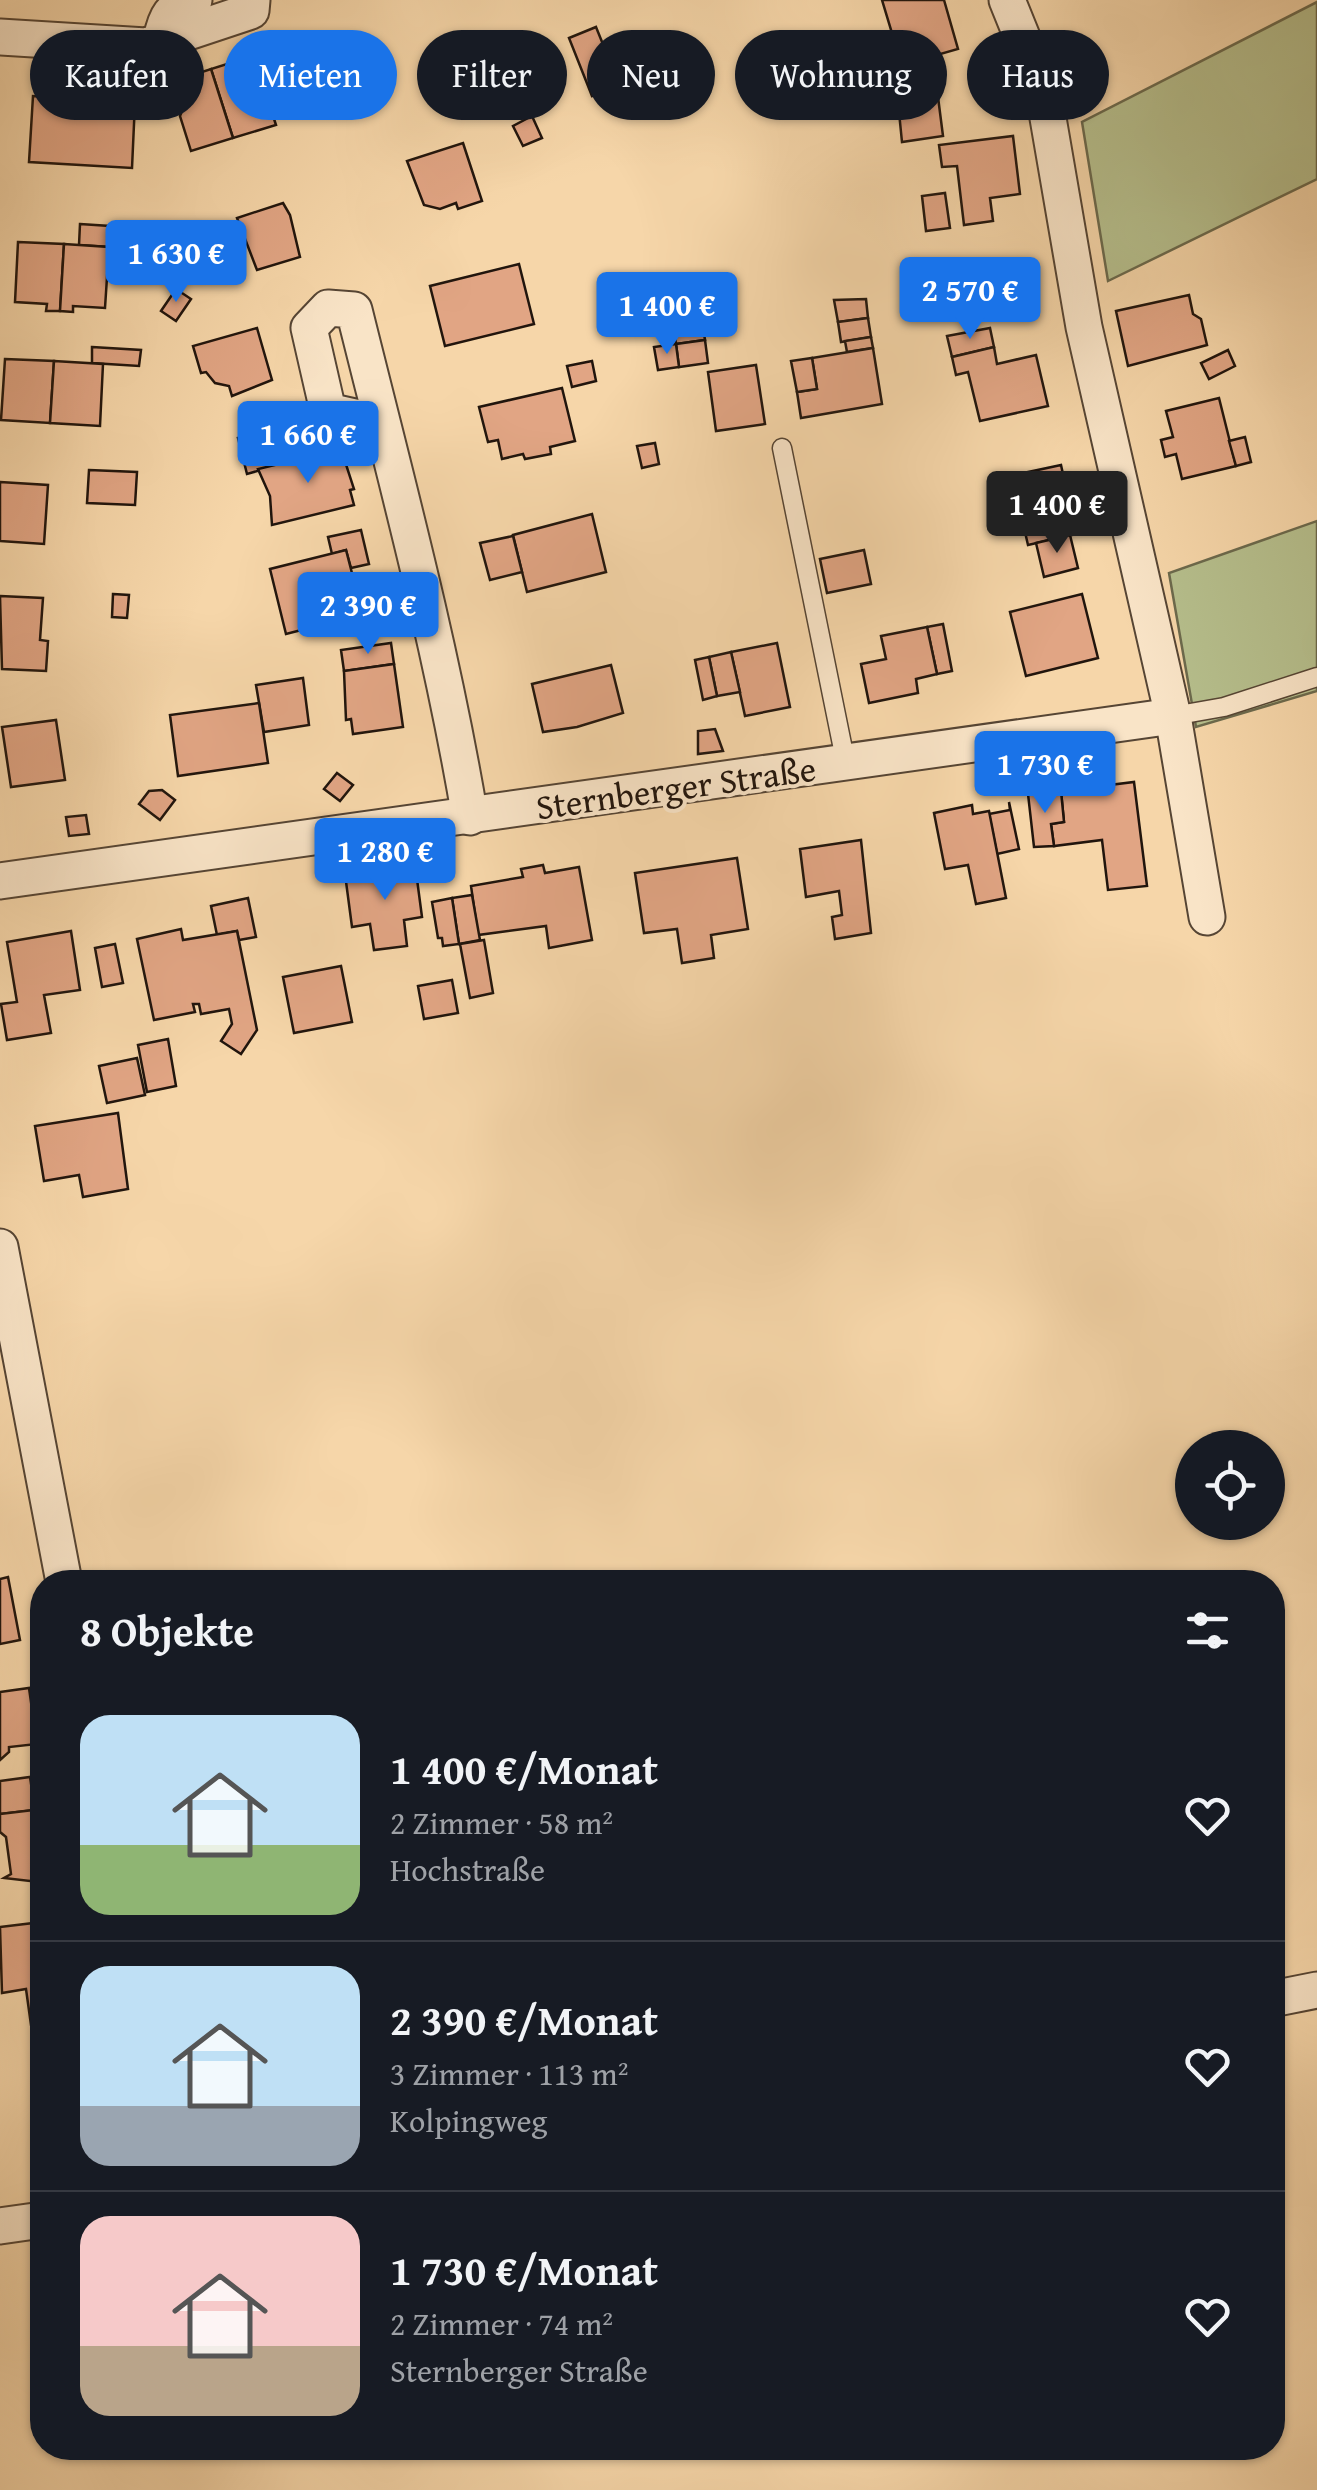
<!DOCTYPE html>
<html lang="de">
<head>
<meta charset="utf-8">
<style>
	:root { --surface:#171b24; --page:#242831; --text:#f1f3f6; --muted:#9ea1a6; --line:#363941; --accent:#1a73e8 }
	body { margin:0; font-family:"Gentium Book Plus",serif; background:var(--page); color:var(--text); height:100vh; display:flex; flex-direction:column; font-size:38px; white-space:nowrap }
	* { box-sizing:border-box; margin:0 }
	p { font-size:32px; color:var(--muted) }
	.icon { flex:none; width:55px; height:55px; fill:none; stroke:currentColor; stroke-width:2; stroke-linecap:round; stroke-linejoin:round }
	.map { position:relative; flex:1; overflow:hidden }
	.panel { position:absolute; left:30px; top:1570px; width:1255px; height:890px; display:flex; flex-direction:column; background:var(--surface); border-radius:40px; box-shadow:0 2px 8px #0004 }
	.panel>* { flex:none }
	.guide { position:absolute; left:30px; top:30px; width:1258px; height:90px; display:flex; gap:20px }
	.controls { position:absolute; left:1175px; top:1430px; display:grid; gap:20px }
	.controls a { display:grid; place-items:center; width:110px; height:110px; border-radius:50%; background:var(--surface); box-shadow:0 2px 8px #0004; font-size:50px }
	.price { position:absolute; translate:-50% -85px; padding:0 22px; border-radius:10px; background:var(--accent); color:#fff; font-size:32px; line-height:65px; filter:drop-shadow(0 2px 5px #0008) }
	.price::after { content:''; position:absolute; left:50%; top:60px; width:30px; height:22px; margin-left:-15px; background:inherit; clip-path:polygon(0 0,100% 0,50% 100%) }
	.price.on { background:#222; color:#fff }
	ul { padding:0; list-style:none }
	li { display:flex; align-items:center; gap:30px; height:250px; padding:0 50px }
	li+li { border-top:2px solid var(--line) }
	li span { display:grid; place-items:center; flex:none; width:280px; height:200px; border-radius:30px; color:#555 }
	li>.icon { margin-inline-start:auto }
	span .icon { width:120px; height:120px; fill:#fffc; stroke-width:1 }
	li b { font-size:42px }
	h2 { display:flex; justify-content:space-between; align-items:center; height:120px; padding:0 50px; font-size:42px }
	.pill { padding:0 35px; border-radius:45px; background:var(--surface); box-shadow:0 2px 8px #0004; font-size:35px; line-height:90px }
	.pill.on { background:var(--accent); color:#fff }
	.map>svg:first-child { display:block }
</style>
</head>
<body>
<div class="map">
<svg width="1317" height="2490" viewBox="0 0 1317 2490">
	<rect width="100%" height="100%" fill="#f6d6a9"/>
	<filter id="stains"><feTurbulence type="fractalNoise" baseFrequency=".002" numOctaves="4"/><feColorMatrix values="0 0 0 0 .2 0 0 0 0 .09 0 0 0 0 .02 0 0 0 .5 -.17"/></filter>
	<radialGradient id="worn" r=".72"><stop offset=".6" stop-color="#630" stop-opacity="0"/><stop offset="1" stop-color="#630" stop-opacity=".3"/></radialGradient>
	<!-- green -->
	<g fill="#b6bf8d" stroke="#6c6a4d" stroke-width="2.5">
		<path d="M1317,2v177l-209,102 -26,-159z"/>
		<path d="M1317,521v170l-121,36 -27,-154z"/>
	</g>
	<!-- building -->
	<g fill="#e1a584" stroke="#21150d" stroke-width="2.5">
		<path d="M882,0h62l14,49 -49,14 -6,-23 -8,3z"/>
		<path d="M596,27l23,57 -27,12 -23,-58z"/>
		<path d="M246,58l7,24 11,6 12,37 -43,13 -22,-69z"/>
		<path d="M211,69l22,69 -42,13 -11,-35 5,-12 -8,-24z"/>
		<path d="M76,94l59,8 -3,66 -103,-6 4,-66 27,2z"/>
		<path d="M938,97l5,39 -41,6 -4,-40z"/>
		<path d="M532,116l10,22 -19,8 -10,-20z"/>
		<path d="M1013,136l7,58 -30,4 3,23 -29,4 -7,-59 -15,1 -3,-22z"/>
		<path d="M463,143l19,58 -24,8 -2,-6 -16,6 -16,-4 -17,-44z"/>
		<path d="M945,193l5,35 -24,3 -4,-35z"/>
		<path d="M283,203l7,12 10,42 -43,13 -20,-52z"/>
		<path d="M80,224l45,3 -1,21 -45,-3z"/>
		<path d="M18,242l46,2 -4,67h-14l1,-7 -32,-2z"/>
		<path d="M64,244l45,3 -4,61 -32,-2v6l-13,-1z"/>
		<path d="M923,262l26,6 -8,34 -26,-6z"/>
		<path d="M519,264l15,60 -89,22 -15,-60z"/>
		<path d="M176,289l15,10 -15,22 -15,-10z"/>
		<path d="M1189,295l4,19 8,5 6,26 -79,21 -12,-55z"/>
		<path d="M866,299l2,19 -30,4 -4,-22z"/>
		<path d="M700,307l5,33 -29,4 -5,-33z"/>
		<path d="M868,318l3,19 -30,5 -3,-20z"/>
		<path d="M257,328l15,52 -40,16 -3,-10 -14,-3 -9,-11 -5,1 -8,-27z"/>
		<path d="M990,328l4,19 -42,10 -5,-21z"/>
		<path d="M871,337l2,11 -26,4 -2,-11z"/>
		<path d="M705,340l3,23 -29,4 -3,-23z"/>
		<path d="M676,344l3,23 -21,3 -4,-23z"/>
		<path d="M92,347l49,3 -2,16 -47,-3z"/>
		<path d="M994,347l3,17 39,-9 12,51 -68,15 -12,-49 -12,3 -4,-18z"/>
		<path d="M873,348l9,56 -81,14 -4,-26 20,-3 -5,-31z"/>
		<path d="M1228,350l7,16 -26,13 -8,-16z"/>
		<path d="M812,358l5,31 -20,3 -6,-31z"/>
		<path d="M5,359l49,2 -4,62 -49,-3z"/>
		<path d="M54,361l49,3 -3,62 -50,-3z"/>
		<path d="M592,361l4,20 -24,6 -5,-21z"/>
		<path d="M756,365l9,59 -49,7 -8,-59z"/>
		<path d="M562,388l13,53 -25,6 1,7 -26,5 -2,-5 -21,5 -4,-19 -10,2 -9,-35z"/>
		<path d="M1219,398l17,68 -54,13 -6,-25 -11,3 -4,-17 12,-3 -7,-26z"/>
		<path d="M283,427l8,34 -44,13 -9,-36z"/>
		<path d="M1245,437l6,25 -15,4 -7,-25z"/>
		<path d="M655,443l4,21 -17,4 -5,-22z"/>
		<path d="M341,449l13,40 -4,1 4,15 -82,20 -2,-29 -12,-27z"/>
		<path d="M1061,465l15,69 -48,11 -6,-26 -7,2 -10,-44z"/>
		<path d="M89,470l48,2 -2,33 -48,-2z"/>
		<path d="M0,482l48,3 -4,59 -44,-3z"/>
		<path d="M592,514l14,58 -79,20 -14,-57z"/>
		<path d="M361,530l8,34 -18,4 -5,-18 -14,4 -4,-17z"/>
		<path d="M1070,535l8,33 -34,9 -8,-34z"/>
		<path d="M513,536l9,36 -32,8 -10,-37z"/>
		<path d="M346,550l15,58 -50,12 2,7 -27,7 -16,-65z"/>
		<path d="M864,550l7,34 -44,9 -7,-34z"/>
		<path d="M113,594l16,1 -2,23 -15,-1z"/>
		<path d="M1082,594l16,64 -72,18 -16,-64z"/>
		<path d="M0,596l43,2 -3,42 8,1 -2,30 -44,-2z"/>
		<path d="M943,624l9,47 -15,3 -10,-47z"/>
		<path d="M927,627l10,47 -21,5 2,14 -49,10 -8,-39 25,-5 -5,-23z"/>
		<path d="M391,643l3,21 -50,7 -3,-21z"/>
		<path d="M777,643l13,64 -45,9 -14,-64z"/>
		<path d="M731,652l9,40 -23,4 -8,-39z"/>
		<path d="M709,657l8,39 -14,4 -8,-40z"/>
		<path d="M394,664l9,63 -50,7 -2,-15 -5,1 -2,-49z"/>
		<path d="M611,665l12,48 -46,14 -34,5 -11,-48z"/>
		<path d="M303,678l6,47 -45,7 -8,-47z"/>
		<path d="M259,703l9,60 -90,13 -8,-61z"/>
		<path d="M56,720l9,60 -54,7 -9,-60z"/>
		<path d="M715,729l8,22 -25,3v-23z"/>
		<path d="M337,773l16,12 -13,16 -16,-12z"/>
		<path d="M1134,782l13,104 -39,4 -6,-50 -48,6 -3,-22 13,-2 -3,-31z"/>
		<path d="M162,790l13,10 -15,20 -21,-16 10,-13z"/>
		<path d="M1061,791l3,31 -13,2 3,22 -20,1 -6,-53z"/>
		<path d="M1009,802l10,47 -22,5 -8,-40 21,-4z"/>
		<path d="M972,805l1,9 16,-3 17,87 -30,6 -8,-39 -23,4 -11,-56z"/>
		<path d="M86,815l3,19 -20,2 -3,-19z"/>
		<path d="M861,840l10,93 -36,6 -3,-22 10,-2 -3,-24 -33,6 -6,-48z"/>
		<path d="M737,858l11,71 -37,6 3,23 -32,5 -5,-34 -33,4 -9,-60z"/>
		<path d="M415,864l7,53 -18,3 3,26 -33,4 -4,-26 -18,3 -7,-53z"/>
		<path d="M543,865l2,8 34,-6 13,73 -43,8 -3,-22 -68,9 -7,-49 52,-9 -2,-8z"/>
		<path d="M472,895l8,45 -21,4 -7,-46z"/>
		<path d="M248,898l8,39 -17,3 -2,-9 -20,4 -6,-29z"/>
		<path d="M452,898l7,46 -16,2 -1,-8h-4l-6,-36z"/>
		<path d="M181,929l2,11 54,-9 20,99 -16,24 -20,-13 11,-17 -3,-15 -28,5 -2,-10h-6l2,8 -41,8 -17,-81z"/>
		<path d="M71,931l9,59 -36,5 7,38 -44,7 -6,-36 16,-2 -10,-60z"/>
		<path d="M484,940l9,53 -23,5 -10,-54z"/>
		<path d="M115,944l8,39 -21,4 -7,-39z"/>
		<path d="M341,966l11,56 -58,11 -11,-56z"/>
		<path d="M452,980l6,33 -34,6 -6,-33z"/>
		<path d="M168,1039l8,47 -29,6 -9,-47z"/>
		<path d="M137,1058l8,37 -38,8 -8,-37z"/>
		<path d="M118,1113l10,76 -45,8 -4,-22 -35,6 -9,-55z"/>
		<path d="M8,1577l12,63 -20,4v-65z"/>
		<path d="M29,1688l8,56 -28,3v5l-9,8v-68z"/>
		<path d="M30,1777l5,33 -35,4v-33z"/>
		<path d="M42,1809v64l-12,8 -26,-3 7,-4 -5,-37 -6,-5v-18z"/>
		<path d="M42,1922v102l-11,1 -5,-36 -24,4 -2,-66z"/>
	</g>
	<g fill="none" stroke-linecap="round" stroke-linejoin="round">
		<defs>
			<g id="service">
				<path d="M782,448l64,316"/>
				<path d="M1173,716l51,-9 93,-30"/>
			</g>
			<g id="minor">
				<path d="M1007,0l36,89 41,238 89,389 34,201"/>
				<path d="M0,37l146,9 105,-35 1,-11"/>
				<path d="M161,40c5,-24 9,-32 33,-40"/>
				<path d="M382,423l-54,-12 -19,-83 19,-20 26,2c42,169 87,335 116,507"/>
				<path d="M0,881l1173,-165"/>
				<path d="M0,1247l64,335"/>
				<path d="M1272,1999l45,-9"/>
				<path d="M0,2226l42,-6"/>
			</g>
		</defs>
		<!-- service casing -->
		<use href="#service" stroke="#564534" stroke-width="21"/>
		<!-- minor casing -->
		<use href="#minor" stroke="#564534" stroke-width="39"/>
		<!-- service -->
		<use href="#service" stroke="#f9e4c7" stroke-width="18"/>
		<!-- minor -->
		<use href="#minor" stroke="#f9e4c7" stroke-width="35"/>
	</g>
	<g text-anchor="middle" stroke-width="8" stroke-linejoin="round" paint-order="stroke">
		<!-- street labels -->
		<g font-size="35" fill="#21150d" stroke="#f9e4c7">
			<text transform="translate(676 788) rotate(-8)" y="12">Sternberger Straße</text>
		</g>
	</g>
	<rect width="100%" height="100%" filter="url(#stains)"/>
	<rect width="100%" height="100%" fill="url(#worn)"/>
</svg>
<div class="controls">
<a><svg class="icon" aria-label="locate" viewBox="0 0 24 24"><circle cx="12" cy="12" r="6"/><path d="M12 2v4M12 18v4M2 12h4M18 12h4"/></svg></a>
</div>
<b class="price" style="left:176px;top:305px">1 630 €</b>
<b class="price" style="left:970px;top:342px">2 570 €</b>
<b class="price" style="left:667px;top:357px">1 400 €</b>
<b class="price" style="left:308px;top:486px">1 660 €</b>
<b class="price on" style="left:1057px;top:556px">1 400 €</b>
<b class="price" style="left:368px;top:657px">2 390 €</b>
<b class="price" style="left:1045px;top:816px">1 730 €</b>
<b class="price" style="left:385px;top:903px">1 280 €</b>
<div class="guide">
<a class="pill">Kaufen</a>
<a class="pill on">Mieten</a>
<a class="pill">Filter</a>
<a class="pill">Neu</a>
<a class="pill">Wohnung</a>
<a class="pill">Haus</a>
</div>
<section class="panel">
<h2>8 Objekte<svg class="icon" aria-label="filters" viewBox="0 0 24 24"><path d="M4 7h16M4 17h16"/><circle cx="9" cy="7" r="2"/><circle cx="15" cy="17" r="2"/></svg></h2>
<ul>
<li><span style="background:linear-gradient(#bfe0f5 65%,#8fb573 0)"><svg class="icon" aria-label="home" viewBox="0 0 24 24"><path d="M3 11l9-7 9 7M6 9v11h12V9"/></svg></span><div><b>1 400 €/Monat</b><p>2 Zimmer · 58 m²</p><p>Hochstraße</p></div><svg class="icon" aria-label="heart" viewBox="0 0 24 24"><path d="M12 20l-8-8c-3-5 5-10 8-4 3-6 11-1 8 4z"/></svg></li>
<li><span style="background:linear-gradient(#bfe0f5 70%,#9aa5b1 0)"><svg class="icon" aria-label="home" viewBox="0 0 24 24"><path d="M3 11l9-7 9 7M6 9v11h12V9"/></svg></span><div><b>2 390 €/Monat</b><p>3 Zimmer · 113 m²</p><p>Kolpingweg</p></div><svg class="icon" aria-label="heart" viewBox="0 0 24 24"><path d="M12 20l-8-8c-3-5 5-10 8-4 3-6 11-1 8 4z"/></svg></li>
<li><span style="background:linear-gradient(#f6c9c9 65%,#b9a48a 0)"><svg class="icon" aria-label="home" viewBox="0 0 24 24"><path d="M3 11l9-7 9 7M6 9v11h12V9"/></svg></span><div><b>1 730 €/Monat</b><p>2 Zimmer · 74 m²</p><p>Sternberger Straße</p></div><svg class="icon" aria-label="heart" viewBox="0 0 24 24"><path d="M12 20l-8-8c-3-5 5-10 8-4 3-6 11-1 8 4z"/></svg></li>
</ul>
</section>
</div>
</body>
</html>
